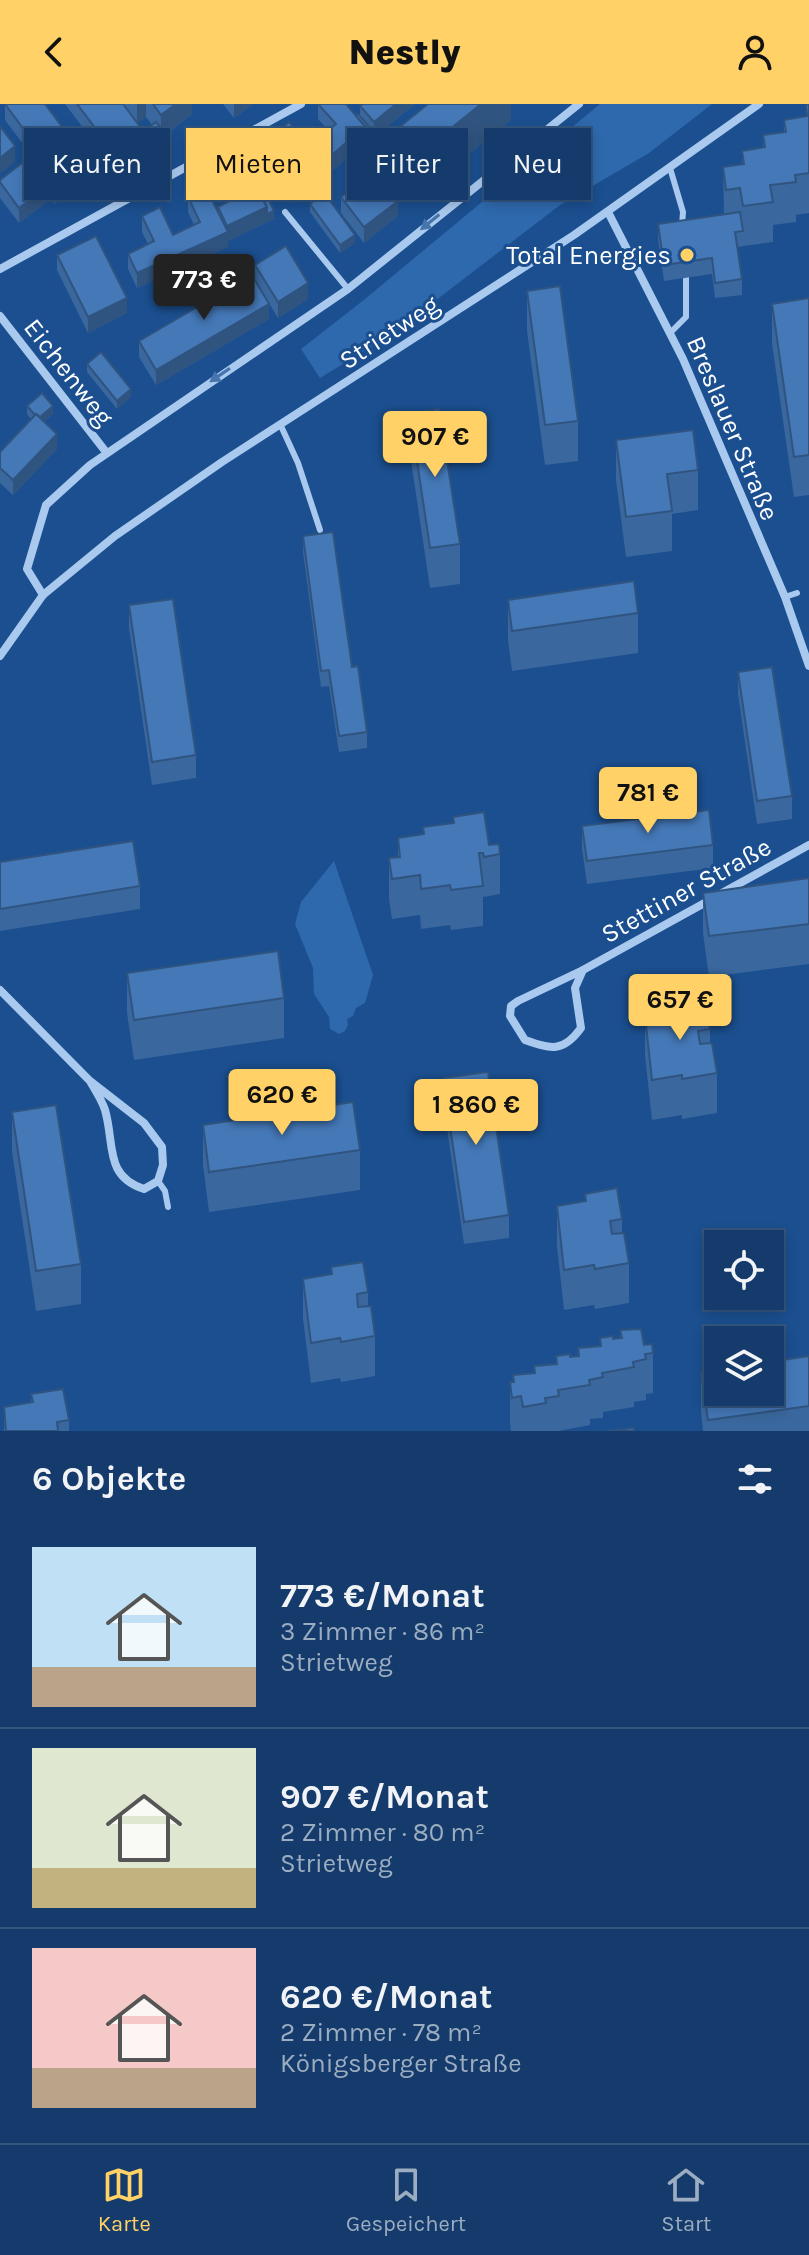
<!DOCTYPE html>
<html lang="de">
<head>
<meta charset="utf-8">
<style>
	:root { --surface:#143b6b; --page:#214673; --text:#f1f3f6; --muted:#9dadc1; --line:#33557e; --accent:#ffd166 }
	body { margin:0; font-family:Karla,sans-serif; background:var(--page); color:var(--text); height:100vh; display:flex; flex-direction:column; font-size:30px; white-space:nowrap }
	* { box-sizing:border-box; margin:0 }
	p { font-size:26px; color:var(--muted) }
	.icon { flex:none; width:44px; height:44px; fill:none; stroke:currentColor; stroke-width:2; stroke-linecap:round; stroke-linejoin:round }
	.map { position:relative; height:1327px; overflow:hidden }
	.sheet { display:flex; flex-direction:column; background:var(--surface); flex:1 }
	.sheet>* { flex:none }
	.hud { position:absolute; left:24px; top:24px; width:762px; height:72px; display:flex; gap:16px }
	.controls { position:absolute; left:704px; top:1126px; display:grid; gap:16px }
	.controls a { display:grid; place-items:center; width:80px; height:80px; border-radius:0px; background:var(--surface); box-shadow:0 4px 12px #0003,0 0 0 2px var(--line); font-size:40px }
	.price { position:absolute; translate:-50% -68px; padding:0 18px; border-radius:8px; background:var(--accent); color:#111; font-size:26px; line-height:52px; filter:drop-shadow(0 2px 4px #0008) }
	.price::after { content:''; position:absolute; left:50%; top:48px; width:24px; height:18px; margin-left:-12px; background:inherit; clip-path:polygon(0 0,100% 0,50% 100%) }
	.price.current { background:#222; color:#fff }
	ul { padding:0; list-style:none }
	li { display:flex; align-items:center; gap:24px; height:200px; padding:0 32px }
	li+li { border-top:2px solid var(--line) }
	li span { display:grid; place-items:center; flex:none; width:224px; height:160px; border-radius:0px; color:#555 }
	li>.icon { margin-inline-start:auto }
	span .icon { width:96px; height:96px; fill:#fffc; stroke-width:1 }
	li b { font-size:34px }
	h2 { display:flex; justify-content:space-between; align-items:center; height:96px; padding:0 32px; font-size:34px }
	.pill { padding:0 28px; border-radius:0px; background:var(--surface); box-shadow:0 4px 12px #0003,0 0 0 2px var(--line); font-size:28px; line-height:72px }
	.pill.current { background:var(--accent); color:#111 }
	header { display:flex; justify-content:space-between; align-items:center; height:104px; padding:0 32px; background:var(--accent); color:#111; font-size:36px; font-weight:800 }
	.tab-bar { display:flex; justify-content:space-around; align-items:center; height:112px; border-top:2px solid var(--line); background:var(--surface); font-size:22px; color:var(--muted) }
	.tab-bar a { display:grid; justify-items:center; gap:4px }
	.tab-bar .current { color:var(--accent) }
	.map>svg:first-child { display:block }
</style>
</head>
<body>
<header><svg class="icon" aria-label="back" viewBox="0 0 24 24"><path d="M15 5l-7 7 7 7"/></svg>Nestly<svg class="icon" aria-label="person" viewBox="0 0 24 24"><circle cx="12" cy="8" r="4"/><path d="M4 21q1-7 8-7t8 7"/></svg></header>
<div class="map">
<svg width="809" height="1327" viewBox="0 0 809 1327">
	<rect width="100%" height="100%" fill="#1b4f8f"/>
	<!-- green -->
	<g fill="#2e69ad">
		<path d="M600,0h112l-63,49 -89,52 -168,129 -72,44 -19,-29 64,-50z"/>
		<path d="M334,757l39,114 -8,28 -9,5 -3,8 -6,3 1,6 -3,6 -6,3 -9,-5 -1,-12 -15,-23 -1,-26 -18,-44 6,-22z"/>
	</g>
	<g fill="none" stroke-linecap="round" stroke-linejoin="round">
		<!-- lane -->
		<g stroke="#a9c9ee" stroke-width="6">
			<path d="M670,64l13,44 -1,13"/>
			<path d="M285,108l63,77"/>
			<path d="M670,229l16,-16v-45"/>
			<path d="M281,322l17,37 22,67"/>
			<path d="M785,493l12,-4"/>
			<path d="M158,1077l7,10 3,16"/>
		</g>
		<!-- street -->
		<g stroke="#a9c9ee" stroke-width="8">
			<path d="M608,108l75,147 102,238 24,69"/>
			<path d="M0,165l301,-165"/>
			<path d="M0,212l106,136"/>
			<path d="M43,491l-16,-26 19,-64 44,-40 258,-176 231,-185"/>
			<path d="M0,552l43,-61 72,-59 107,-74 352,-227 185,-131"/>
			<path d="M722,789l87,-48"/>
			<path d="M583,866l-8,18 6,40c-18,25 -30,21 -56,12l-15,-24 1,-10 7,-5 65,-31 127,-70"/>
			<path d="M0,886l90,91 54,42 18,24 1,18 -5,16 -14,8c-40,-13 -29,-45 -39,-79 -3,-10 -10,-20 -15,-29"/>
		</g>
	</g>
	<!-- wall -->
	<g fill="#3a679d" fill-rule="evenodd">
		<path d="M5,0l60,34 20,42 -30,24 -4,-5 -32,24 -19,-25v-18l32,-24 -27,-36z"/>
		<path d="M65,0h127v10l-27,21 3,11 -16,12 -8,-10 -29,22zM146,13l6,8 -9,6 -6,-8z"/>
		<path d="M223,0h30l-19,14z"/>
		<path d="M318,0h28l10,12 4,1v-11l55,-2 -41,33 -3,-3v3l-39,34 -5,-6v4l-38,34 -15,-16v-16l10,-8 -10,-12v-16l44,16v-12l10,-9 -10,-11z"/>
		<path d="M511,0v16l-99,80 -20,-27v-40z"/>
		<path d="M806,0h3v109l-13,2v7l-23,3v17l-36,5 5,32v16l-27,3 -3,-24 -48,7 -6,-42v-15l66,-10 -1,-47 19,-3v-13l21,-3v-13l21,-3v-12l22,-3z"/>
		<path d="M227,68l34,24 13,23 -46,22v6l-91,41 -9,-19v-15l20,-10 -6,-12v-16l31,19 21,-10 -6,-13v-15l30,15v-5l15,-8 -6,-12z"/>
		<path d="M341,93l57,19 -34,27 -23,-30z"/>
		<path d="M310,100l45,39 -15,10 -30,-41z"/>
		<path d="M57,151l70,58 -39,20 -31,-63z"/>
		<path d="M255,161l53,34 -30,19 -14,-23 5,24 -113,66 -17,-28v-16l116,-62z"/>
		<path d="M527,187l51,130v40l-33,4 -18,-134z"/>
		<path d="M809,194v197l-15,2 -22,-153v-40z"/>
		<path d="M87,260l44,33 -14,12 -30,-37z"/>
		<path d="M27,302l26,8 -9,8 13,27 -44,46 -13,-12v-31l31,-33 -4,-5z"/>
		<path d="M410,310l50,130v40l-30,4 -20,-134z"/>
		<path d="M616,336l82,30v40l-26,4v37l-46,6 -10,-77z"/>
		<path d="M303,432l64,196v16l-28,4 -10,-66 -8,1 -18,-135z"/>
		<path d="M508,496l130,13v40l-126,18 -4,-31z"/>
		<path d="M129,501l67,150v23l-44,7 -23,-157z"/>
		<path d="M738,568l54,124v23l-35,5 -19,-130z"/>
		<path d="M453,713l47,37v40l-16,3 -1,-1v30l-32,4 -1,-5 -29,4 -1,-14 -28,4 -3,-20v-41l9,-1v-19l25,-3v-8l30,-4z"/>
		<path d="M582,722l131,19v23l-126,16 -5,-35z"/>
		<path d="M0,758l140,24v23l-140,22z"/>
		<path d="M809,774v86l-100,13 -6,-44v-40z"/>
		<path d="M127,869l157,25v40l-150,22 -7,-47z"/>
		<path d="M672,900l38,25v14l7,30v40l-35,6v-4l-30,5 -7,-64v-40l27,-4z"/>
		<path d="M443,974l66,137v23l-45,6 -21,-143z"/>
		<path d="M12,1008l69,152v40l-45,7 -24,-159z"/>
		<path d="M203,1021l157,25v40l-151,22 -6,-47z"/>
		<path d="M585,1090l37,25v14l7,30v40l-34,6 -1,-4 -30,5 -7,-64v-40l28,-5z"/>
		<path d="M331,1163l37,25v14l7,30v40l-34,6 -1,-4 -29,5 -8,-64v-40l28,-5z"/>
		<path d="M620,1226l24,15 9,8v40l-7,1v6l-12,2v5l-31,5v6l-13,1v6l-31,6h-48l-1,-8v-41h3v-7l21,-2v-7l22,-2v-8l14,1 8,-1v-8l22,-2v-8l13,1 7,-1z"/>
		<path d="M809,1252v75h-106l-2,-19v-40z"/>
		<path d="M31,1290l38,26v11h-65v-24l27,-5z"/>
	</g>
	<!-- shaded-wall -->
	<g fill="#305480">
		<path d="M137,0h9v13l-9,7z"/>
		<path d="M176,0h16v10l-31,23v-22z"/>
		<path d="M234,0h19l-19,14z"/>
		<path d="M396,0h19l-41,33v-15z"/>
		<path d="M481,0h30v16l-99,80v-40z"/>
		<path d="M365,22l6,3v8l-39,34v-16z"/>
		<path d="M144,28v16l-29,22v-16z"/>
		<path d="M168,34v8l-16,12v-8z"/>
		<path d="M15,42v16l-15,12v-16z"/>
		<path d="M321,55l6,2v8l-38,34v-16z"/>
		<path d="M85,61v15l-30,24v-16z"/>
		<path d="M51,80v15l-32,24v-15z"/>
		<path d="M398,97v15l-34,27v-16z"/>
		<path d="M267,103l7,4v8l-46,22v6l-91,41v-15l90,-41v-6z"/>
		<path d="M355,131v8l-15,10v-8z"/>
		<path d="M308,179v16l-30,19v-16z"/>
		<path d="M127,194v15l-39,20v-16z"/>
		<path d="M269,200v15l-113,66v-15z"/>
		<path d="M131,285v8l-14,12v-8z"/>
		<path d="M53,302v8l-15,13v-8z"/>
		<path d="M57,330v15l-44,46v-15z"/>
	</g>
	<!-- building -->
	<g fill="#4478b7" stroke="#305480" stroke-width="2">
		<path d="M5,0h40l20,27 -3,3 23,31 -30,23 -4,-4 -32,24 -19,-26v-2l39,-30z"/>
		<path d="M77,0h46l21,28 -29,22z"/>
		<path d="M153,0h23l-15,11z"/>
		<path d="M318,0h28l19,22 -33,29 -14,-16 18,-15z"/>
		<path d="M363,0h33l-22,18 -14,-16z"/>
		<path d="M428,0h53l-69,56 -20,-27z"/>
		<path d="M806,0h3v69l-14,2 1,7 -26,3 3,17 -30,4 -3,-18 -14,2 -3,-23 21,-3 -2,-13 23,-4 -2,-12 23,-3 -2,-12 23,-4z"/>
		<path d="M358,10l13,15 -6,5v-8l-9,-10z"/>
		<path d="M156,18l12,16 -16,12 -8,-10 -1,-9z"/>
		<path d="M289,18l32,37 -32,28 -15,-16 18,-15 -18,-21z"/>
		<path d="M0,22l15,20 -15,12z"/>
		<path d="M315,43l12,14 -6,5v-7l-9,-10z"/>
		<path d="M245,59l22,44 -40,19 -9,-19 21,-11 -12,-24z"/>
		<path d="M375,67l23,30 -34,26 -23,-30z"/>
		<path d="M206,84l22,44 -91,41 -9,-19 26,-13 -12,-25 18,-9 13,28 27,-13 -12,-25z"/>
		<path d="M266,90l8,17 -7,3v-7l-6,-11z"/>
		<path d="M325,90l30,41 -15,10 -30,-41z"/>
		<path d="M740,108l3,19 -8,1 7,47 -27,4 -3,-25 -48,7 -6,-41z"/>
		<path d="M96,132l31,62 -39,19 -31,-62z"/>
		<path d="M286,142l22,37 -30,19 -23,-37z"/>
		<path d="M252,171l17,29 -113,66 -17,-29z"/>
		<path d="M560,182l18,135 -33,4 -18,-134z"/>
		<path d="M809,194v157l-15,2 -22,-153z"/>
		<path d="M101,248l30,37 -14,12 -30,-37z"/>
		<path d="M42,289l11,13 -13,11 -4,-3 -1,1 -8,-9z"/>
		<path d="M439,305l21,135 -30,4 -20,-134z"/>
		<path d="M36,310l21,20 -44,46 -13,-12v-16z"/>
		<path d="M693,326l5,40 -31,4 5,37 -46,6 -10,-77z"/>
		<path d="M333,428l19,135 6,-1 9,66 -28,4 -10,-66 -8,1 -18,-135z"/>
		<path d="M634,477l4,32 -126,18 -4,-31z"/>
		<path d="M173,495l23,156 -44,7 -23,-157z"/>
		<path d="M772,563l20,129 -35,5 -19,-129z"/>
		<path d="M709,706l4,35 -126,16 -5,-35z"/>
		<path d="M484,708l5,33 10,-1 1,10 -16,3 -1,-4h-4l4,33 -32,4 -1,-5 -29,4 -1,-14 -28,4 -3,-21 11,-1 -2,-19 26,-4 -1,-7 31,-4 -1,-6z"/>
		<path d="M133,737l7,45 -140,23v-47z"/>
		<path d="M809,774v46l-100,12 -6,-43z"/>
		<path d="M278,847l6,47 -150,22 -7,-47z"/>
		<path d="M705,895l5,30 -12,2 2,13 12,-1 5,30 -35,6v-4l-30,5 -7,-64 29,-4 -2,-8z"/>
		<path d="M488,968l21,143 -45,7 -21,-144z"/>
		<path d="M353,998l7,48 -151,22 -6,-47z"/>
		<path d="M56,1001l25,159 -45,7 -24,-159z"/>
		<path d="M617,1084l5,31 -12,2 2,13 12,-1 5,30 -34,6 -1,-4 -30,5 -7,-64 29,-5 -1,-7z"/>
		<path d="M363,1158l5,30 -11,2 1,13 13,-1 4,30 -34,6 -1,-4 -29,5 -8,-64 29,-5 -1,-7z"/>
		<path d="M641,1225l3,16 8,-1 1,9 -8,1 1,5 -13,3 1,5 -32,6 1,4 -14,3 1,5 -32,5 1,6 -14,2 1,5 -23,4 -2,-11 -9,2 -2,-16h4l-1,-7 22,-2 -1,-7 23,-2 -1,-8 14,-2v3l9,-1 -1,-8 23,-2 -1,-8 13,-2v3l9,-1 -2,-8z"/>
		<path d="M809,1252v50l-101,14 -7,-48 17,-3v23h52v-30z"/>
		<path d="M63,1285l6,31 -12,2 1,9h-52l-2,-24 29,-5 -2,-8z"/>
		<path d="M634,1324v3h-26z"/>
	</g>
	<!-- one-way arrows -->
	<defs><path id="oneway-solid" d="M-6-.8H1V-3.2L6.5 0L1 3.2V.8H-6Z" transform="scale(2)"/></defs>
	<g fill="#4674ac">
		<use href="#oneway-solid" transform="translate(430 118) rotate(141)"/>
		<use href="#oneway-solid" transform="translate(220 271) rotate(146)"/>
	</g>
	<!-- markers -->
	<circle fill="#ffd166" stroke="#1b4f8f" stroke-width="3" cx="687" cy="151" r="8"/>
	<g text-anchor="middle" stroke-width="6" stroke-linejoin="round" paint-order="stroke">
		<!-- poi labels -->
		<g font-size="26" fill="#fff" stroke="#1b4f8f" text-anchor="end">
			<text x="671" y="160">Total Energies</text>
		</g>
		<!-- street labels -->
		<g font-size="26" fill="#fff" stroke="#1b4f8f">
			<text transform="translate(389 228) rotate(-33)" y="9">Strietweg</text>
			<text transform="translate(69 268) rotate(52)" y="9">Eichenweg</text>
			<text transform="translate(733 324) rotate(67)" y="9">Breslauer Straße</text>
			<text transform="translate(686 786) rotate(-29)" y="9">Stettiner Straße</text>
		</g>
	</g>
</svg>
<div class="controls">
<a><svg class="icon" aria-label="locate" viewBox="0 0 24 24"><circle cx="12" cy="12" r="6"/><path d="M12 2v4M12 18v4M2 12h4M18 12h4"/></svg></a>
<a><svg class="icon" aria-label="layers" viewBox="0 0 24 24"><path d="M12 4l9 5-9 5-9-5zM3 14l9 5 9-5"/></svg></a>
</div>
<b class="price current" style="left:204px;top:218px">773 €</b>
<b class="price" style="left:435px;top:375px">907 €</b>
<b class="price" style="left:648px;top:731px">781 €</b>
<b class="price" style="left:680px;top:938px">657 €</b>
<b class="price" style="left:282px;top:1033px">620 €</b>
<b class="price" style="left:476px;top:1043px">1 860 €</b>
<div class="hud">
<a class="pill">Kaufen</a>
<a class="pill current">Mieten</a>
<a class="pill">Filter</a>
<a class="pill">Neu</a>
</div>
</div>
<section class="sheet">
<h2>6 Objekte<svg class="icon" aria-label="filters" viewBox="0 0 24 24"><path d="M4 7h16M4 17h16"/><circle cx="9" cy="7" r="2"/><circle cx="15" cy="17" r="2"/></svg></h2>
<ul>
<li><span style="background:linear-gradient(#bfe0f5 75%,#b9a48a 0)"><svg class="icon" aria-label="home" viewBox="0 0 24 24"><path d="M3 11l9-7 9 7M6 9v11h12V9"/></svg></span><div><b>773 €/Monat</b><p>3 Zimmer · 86 m²</p><p>Strietweg</p></div></li>
<li><span style="background:linear-gradient(#dfe7d0 75%,#c2b280 0)"><svg class="icon" aria-label="home" viewBox="0 0 24 24"><path d="M3 11l9-7 9 7M6 9v11h12V9"/></svg></span><div><b>907 €/Monat</b><p>2 Zimmer · 80 m²</p><p>Strietweg</p></div></li>
<li><span style="background:linear-gradient(#f6c9c9 75%,#b9a48a 0)"><svg class="icon" aria-label="home" viewBox="0 0 24 24"><path d="M3 11l9-7 9 7M6 9v11h12V9"/></svg></span><div><b>620 €/Monat</b><p>2 Zimmer · 78 m²</p><p>Königsberger Straße</p></div></li>
</ul>
</section>
<nav class="tab-bar">
<a class="current"><svg class="icon" aria-label="map" viewBox="0 0 24 24"><path d="M3 6l6-2 6 2 6-2v14l-6 2-6-2-6 2zM9 4v14M15 6v14"/></svg>Karte</a>
<a><svg class="icon" aria-label="saved" viewBox="0 0 24 24"><path d="M7 4h10v16l-5-4-5 4z"/></svg>Gespeichert</a>
<a><svg class="icon" aria-label="home" viewBox="0 0 24 24"><path d="M3 11l9-7 9 7M6 9v11h12V9"/></svg>Start</a>
</nav>
</body>
</html>
